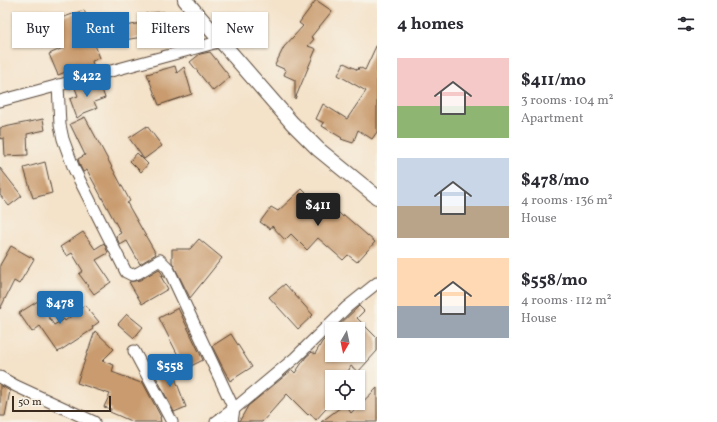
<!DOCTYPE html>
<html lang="en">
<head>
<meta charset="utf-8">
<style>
	:root { --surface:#fff; --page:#f7f7f7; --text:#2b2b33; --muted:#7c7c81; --accent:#1f6fb2 }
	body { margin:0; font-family:Vollkorn,serif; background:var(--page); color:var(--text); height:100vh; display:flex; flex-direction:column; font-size:15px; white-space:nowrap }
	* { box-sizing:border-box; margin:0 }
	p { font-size:13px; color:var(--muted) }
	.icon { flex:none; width:22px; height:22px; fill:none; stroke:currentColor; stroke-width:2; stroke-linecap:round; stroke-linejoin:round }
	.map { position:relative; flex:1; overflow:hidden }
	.sheet { display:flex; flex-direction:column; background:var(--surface); width:340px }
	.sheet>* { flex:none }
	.hud { position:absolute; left:12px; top:12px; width:305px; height:36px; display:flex; gap:8px }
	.needle { width:26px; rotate:189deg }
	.buttons { position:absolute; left:325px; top:322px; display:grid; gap:8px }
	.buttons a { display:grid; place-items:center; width:40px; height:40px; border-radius:0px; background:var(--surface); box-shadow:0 1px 3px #0004; font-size:20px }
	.scale { position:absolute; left:12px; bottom:10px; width:99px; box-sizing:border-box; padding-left:4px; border:2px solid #3b2a1e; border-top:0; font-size:11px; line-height:14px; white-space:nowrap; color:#3b2a1e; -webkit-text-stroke:3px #f7f3e8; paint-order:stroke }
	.price { position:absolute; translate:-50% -34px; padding:0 9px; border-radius:4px; background:var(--accent); color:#fff; font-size:13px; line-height:26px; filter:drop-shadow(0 1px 2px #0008) }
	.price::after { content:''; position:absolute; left:50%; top:24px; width:12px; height:9px; margin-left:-6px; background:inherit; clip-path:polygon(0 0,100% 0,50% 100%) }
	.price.selected { background:#222; color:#fff }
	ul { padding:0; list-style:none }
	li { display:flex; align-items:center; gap:12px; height:100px; padding:0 20px }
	li span { display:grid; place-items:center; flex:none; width:112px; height:80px; border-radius:0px; color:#555 }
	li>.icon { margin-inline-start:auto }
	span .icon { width:48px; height:48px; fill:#fffc; stroke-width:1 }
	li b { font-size:17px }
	h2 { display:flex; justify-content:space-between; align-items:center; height:48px; padding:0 20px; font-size:17px }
	.chip { padding:0 14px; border-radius:0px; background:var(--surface); box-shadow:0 1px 3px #0004; font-size:14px; line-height:36px }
	.chip.selected { background:var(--accent); color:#fff }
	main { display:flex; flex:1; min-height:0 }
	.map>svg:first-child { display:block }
</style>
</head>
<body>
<main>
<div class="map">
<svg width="377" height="422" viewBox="0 0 377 422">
	<rect width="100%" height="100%" fill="#f7f3e8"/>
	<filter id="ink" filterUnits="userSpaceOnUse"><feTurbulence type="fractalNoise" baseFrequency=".025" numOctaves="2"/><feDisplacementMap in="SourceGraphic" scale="8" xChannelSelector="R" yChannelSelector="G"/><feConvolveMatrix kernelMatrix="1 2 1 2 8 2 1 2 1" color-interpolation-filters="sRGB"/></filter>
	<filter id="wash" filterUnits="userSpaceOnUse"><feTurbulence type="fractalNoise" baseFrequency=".012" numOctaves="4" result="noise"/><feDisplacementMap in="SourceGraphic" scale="16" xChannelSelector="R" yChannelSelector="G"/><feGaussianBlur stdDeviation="0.9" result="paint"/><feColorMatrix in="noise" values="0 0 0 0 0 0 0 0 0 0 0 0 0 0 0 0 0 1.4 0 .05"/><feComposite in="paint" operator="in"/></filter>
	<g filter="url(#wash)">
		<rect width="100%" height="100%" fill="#f4e2c9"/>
		<g id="blocks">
			<!-- building -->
			<g fill="#c99b6e">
				<path d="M316,0l16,11 -21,26 3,2 -6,7 8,3 -21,50v-19l-11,-5 2,-5 -11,-5 9,-18 19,-21 -4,-3z"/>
				<path d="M84,10l6,15 20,-4 1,8 35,-7 -1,-8 19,-2 3,29 -19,2v-7l-53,9 5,13 -8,3 2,7 -24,7 -2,-4 -10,4 -9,-21 14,-6 -10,-27z"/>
				<path d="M377,44v88l-5,7 -14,-9 -5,13 -12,-4 1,-1 -20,-12 2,-3 -8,-4 7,-15 24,15 19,-28 -28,-16 6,-12 14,7 1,-3 6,3z"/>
				<path d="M210,52l20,25 -17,14 -23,-29 10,-8z"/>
				<path d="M175,66l2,7 7,-6 8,27 -33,11 -12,-31z"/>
				<path d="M99,81l6,17 -11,4 3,6 -13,5 -7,5 -7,-19 8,-3 -3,-8z"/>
				<path d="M85,117l45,84 -3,2 29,51 -16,10 -13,-23 -7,4 -4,-9 5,-3 -34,-63 -4,2 -3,-6 -2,-7 7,-4 -15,-31z"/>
				<path d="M43,119l2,11 -18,4 1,21 -23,1 -1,-18 -4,1v-11z"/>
				<path d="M147,126l15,20 -18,13 -15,-21z"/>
				<path d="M137,153l11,11 -7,8 -11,-11z"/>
				<path d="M45,162l7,31 -19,5 -9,-30z"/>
				<path d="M0,168l22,28 -13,10 -9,-11z"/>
				<path d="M302,189l9,9 3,-3 13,14 4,-4 12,12 1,-2 31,27 -18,20 -9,-7 -5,5 -25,-22 -11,12 -16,-16 -6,6 -13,-14 -2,3 -10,-7 11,-15 7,4z"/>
				<path d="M83,232l12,17 9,-6 4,10 -12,7 15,22 -17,12 -15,-20 4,-3 -11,-18 -5,3 -7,-9z"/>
				<path d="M199,239l23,19 -32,40 -18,-36v-13h18z"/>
				<path d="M11,246l23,13 -15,25 -5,-3 -14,28v-44z"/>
				<path d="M159,269l6,9 -5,-3 8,14 -26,15 -13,-22 11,-2z"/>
				<path d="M285,284l28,31 -15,14 -29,-32z"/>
				<path d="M38,301l16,24 10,-6 1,2 20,-16 14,17 -7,5 1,2 -35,23 -18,-26 -8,6 -13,-19z"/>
				<path d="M359,306l5,5 -7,7 20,20v13l-19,21 -7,-6 -6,11h-13v25l-16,18 -6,-7 -2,2 -21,-21 -25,28h-23l9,-16 44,-36 3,3 11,-16 6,-5 3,2 7,-12 10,-10v23h26v-26h-23z"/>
				<path d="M178,308l25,52 -18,9 -26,-51z"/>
				<path d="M127,314l16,13 -9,11 -16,-14z"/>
				<path d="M95,331l19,18 -12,12 12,4 -2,7 29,11 1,-2 19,36h-1l1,5h-28l-23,-10 1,-3 -7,-2 6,-13 -33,-11z"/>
				<path d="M231,334l21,33 -22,14 -6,-11 -12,-24z"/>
				<path d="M156,364l19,14 11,29 -12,5 -22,-43z"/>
				<path d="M0,385l10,6 -5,25h-5z"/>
				<path d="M377,388v34h-56l24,-18 6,9z"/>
			</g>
		</g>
	</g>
	<g filter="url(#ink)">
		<use href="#blocks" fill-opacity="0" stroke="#574638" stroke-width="1"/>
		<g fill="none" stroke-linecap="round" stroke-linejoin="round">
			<defs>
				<g id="minor">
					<path d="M58,85l2,40 3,14 11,30 52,103 6,3 6,-2 22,-13 8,8 66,141 -2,13"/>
					<path d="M0,101l222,-60"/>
					<path d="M134,351l38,71"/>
					<path d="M0,377l16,9 78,36"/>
					<path d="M216,422l18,-13 61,-51 52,-51 30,-24"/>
				</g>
				<path id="tertiary" d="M185,0l107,123 26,26 59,48"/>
			</defs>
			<!-- minor casing -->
			<use href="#minor" stroke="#574638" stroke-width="13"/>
			<!-- tertiary casing -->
			<use href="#tertiary" stroke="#574638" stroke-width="16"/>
			<!-- minor -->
			<use href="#minor" stroke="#fff" stroke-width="11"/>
			<!-- tertiary -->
			<use href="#tertiary" stroke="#fff" stroke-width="14"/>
		</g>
	</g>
</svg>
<div class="buttons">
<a><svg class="needle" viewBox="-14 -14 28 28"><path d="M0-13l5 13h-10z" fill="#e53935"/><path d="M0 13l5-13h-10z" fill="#7c7c81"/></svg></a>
<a><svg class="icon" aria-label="locate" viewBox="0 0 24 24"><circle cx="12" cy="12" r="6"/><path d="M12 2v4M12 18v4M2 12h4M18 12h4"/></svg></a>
</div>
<div class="scale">50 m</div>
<b class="price" style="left:87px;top:98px">$422</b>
<b class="price selected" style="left:318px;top:227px">$411</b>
<b class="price" style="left:60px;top:325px">$478</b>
<b class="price" style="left:170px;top:388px">$558</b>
<div class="hud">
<a class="chip">Buy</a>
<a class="chip selected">Rent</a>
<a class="chip">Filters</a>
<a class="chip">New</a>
</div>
</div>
<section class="sheet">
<h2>4 homes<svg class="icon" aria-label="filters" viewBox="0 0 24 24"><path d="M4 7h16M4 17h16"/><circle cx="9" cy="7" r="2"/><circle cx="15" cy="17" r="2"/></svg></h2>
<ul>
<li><span style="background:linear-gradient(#f6c9c9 60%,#8fb573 0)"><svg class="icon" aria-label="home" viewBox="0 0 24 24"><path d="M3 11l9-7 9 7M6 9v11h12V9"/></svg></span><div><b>$411/mo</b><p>3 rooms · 104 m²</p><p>Apartment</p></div></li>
<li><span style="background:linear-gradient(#c9d6e8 60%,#b9a48a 0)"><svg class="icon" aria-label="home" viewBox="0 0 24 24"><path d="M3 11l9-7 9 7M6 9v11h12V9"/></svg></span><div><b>$478/mo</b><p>4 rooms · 136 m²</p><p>House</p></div></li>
<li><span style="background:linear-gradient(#ffd9b3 60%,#9aa5b1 0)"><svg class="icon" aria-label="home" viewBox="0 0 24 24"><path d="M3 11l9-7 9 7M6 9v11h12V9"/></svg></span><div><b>$558/mo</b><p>4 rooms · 112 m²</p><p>House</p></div></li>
</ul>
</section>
</main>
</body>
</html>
